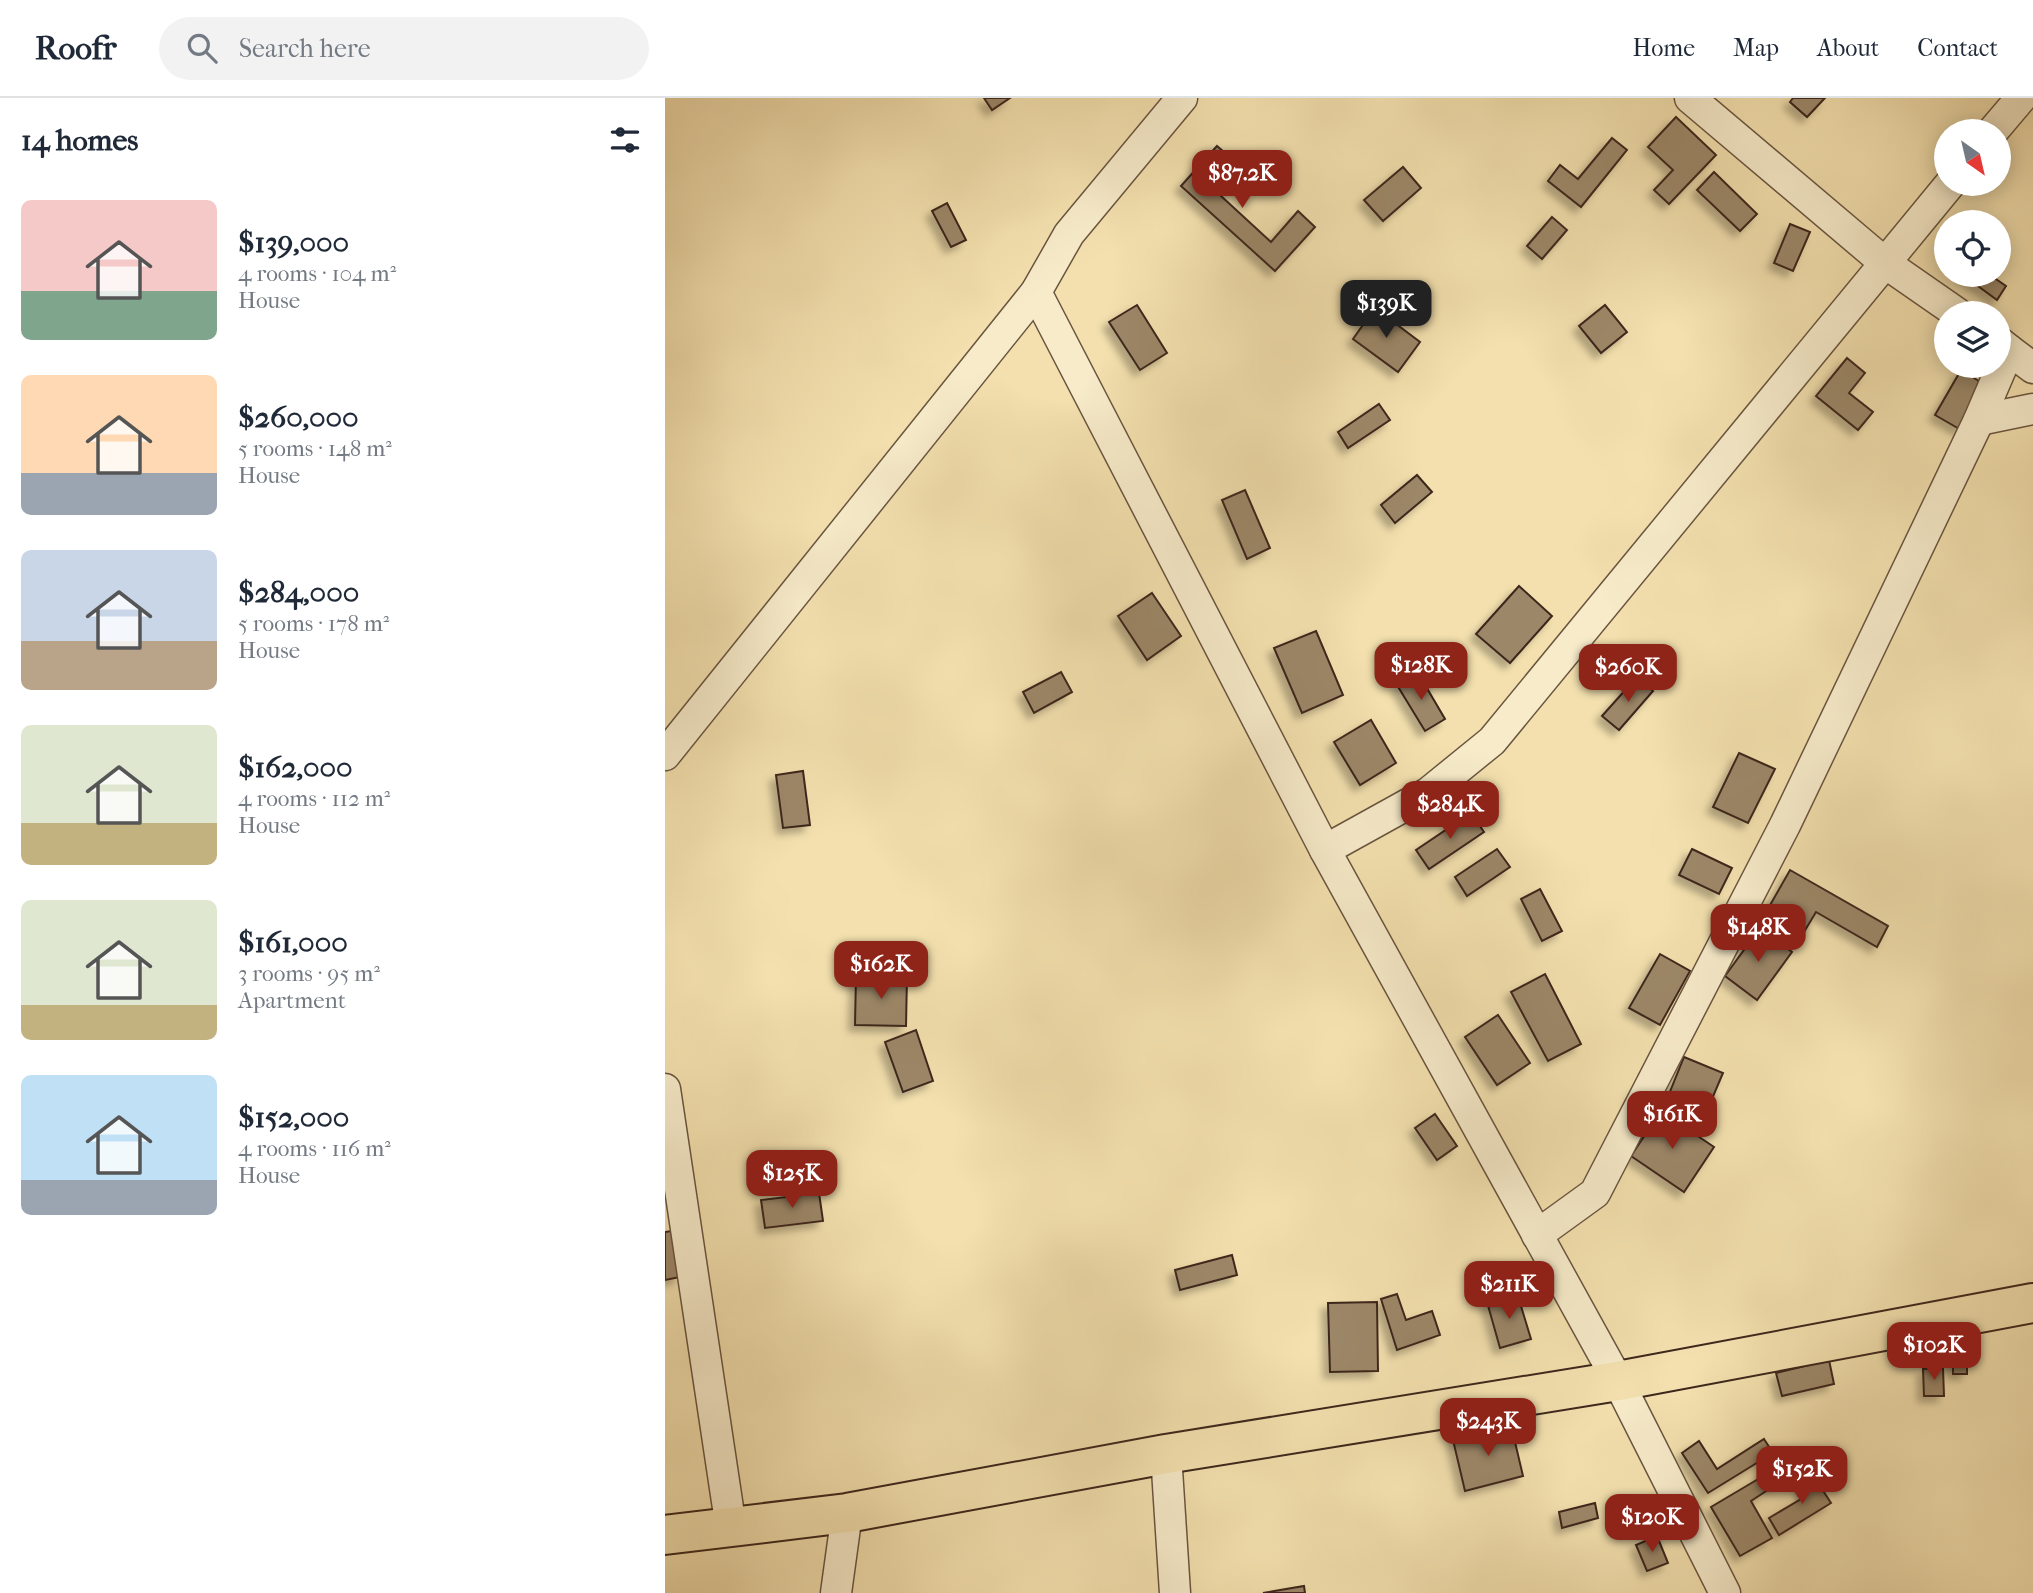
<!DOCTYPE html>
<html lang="en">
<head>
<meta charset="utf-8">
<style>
	:root { --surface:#fff; --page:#f2f2f3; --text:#1f2937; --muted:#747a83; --line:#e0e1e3; --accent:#8f2418 }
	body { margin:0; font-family:"IM FELL French Canon",serif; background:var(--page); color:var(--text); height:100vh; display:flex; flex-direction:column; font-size:26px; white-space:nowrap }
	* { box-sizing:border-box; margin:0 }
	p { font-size:23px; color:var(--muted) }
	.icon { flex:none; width:38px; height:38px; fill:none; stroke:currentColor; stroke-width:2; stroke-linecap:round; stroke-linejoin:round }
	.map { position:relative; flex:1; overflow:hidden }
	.details { display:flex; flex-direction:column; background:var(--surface); width:665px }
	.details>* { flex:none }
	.needle { width:46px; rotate:146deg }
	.fabs { position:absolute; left:1269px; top:21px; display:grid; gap:14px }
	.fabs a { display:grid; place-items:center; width:77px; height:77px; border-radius:50%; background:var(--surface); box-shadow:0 4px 18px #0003; font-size:35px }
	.price { position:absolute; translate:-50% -60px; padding:0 16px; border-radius:14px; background:var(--accent); color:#fff; font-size:23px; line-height:46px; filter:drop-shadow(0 2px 4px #0008) }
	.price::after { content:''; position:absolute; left:50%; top:42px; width:21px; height:16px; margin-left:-10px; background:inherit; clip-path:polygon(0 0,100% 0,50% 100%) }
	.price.selected { background:#222; color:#fff }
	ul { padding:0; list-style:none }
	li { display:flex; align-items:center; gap:21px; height:175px; padding:0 21px }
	li span { display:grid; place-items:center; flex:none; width:196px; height:140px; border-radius:10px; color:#555 }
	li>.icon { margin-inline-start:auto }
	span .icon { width:84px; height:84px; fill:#fffc; stroke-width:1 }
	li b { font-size:30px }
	h2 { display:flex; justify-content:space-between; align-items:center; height:84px; padding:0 21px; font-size:30px }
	header { display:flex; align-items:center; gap:42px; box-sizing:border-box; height:98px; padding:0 35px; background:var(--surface); border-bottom:2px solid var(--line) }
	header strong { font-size:33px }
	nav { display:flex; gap:38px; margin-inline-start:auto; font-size:24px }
	.search { width:490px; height:63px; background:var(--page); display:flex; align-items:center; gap:18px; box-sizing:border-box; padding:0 24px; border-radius:38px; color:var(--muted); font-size:26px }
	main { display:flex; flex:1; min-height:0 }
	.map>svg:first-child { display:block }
</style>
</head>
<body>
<header>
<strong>Roofr</strong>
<div class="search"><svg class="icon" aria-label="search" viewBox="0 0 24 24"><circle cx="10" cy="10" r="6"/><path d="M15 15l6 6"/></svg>Search here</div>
<nav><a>Home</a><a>Map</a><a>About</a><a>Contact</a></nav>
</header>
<main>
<section class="details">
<h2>14 homes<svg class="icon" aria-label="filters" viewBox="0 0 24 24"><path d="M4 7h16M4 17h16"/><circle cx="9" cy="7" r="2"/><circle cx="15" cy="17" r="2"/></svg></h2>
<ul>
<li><span style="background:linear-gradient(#f6c9c9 65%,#7fa58c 0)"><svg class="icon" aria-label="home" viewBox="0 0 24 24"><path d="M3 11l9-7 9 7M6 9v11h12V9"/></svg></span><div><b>$139,000</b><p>4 rooms · 104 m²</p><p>House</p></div></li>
<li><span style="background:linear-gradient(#ffd9b3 70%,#9aa5b1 0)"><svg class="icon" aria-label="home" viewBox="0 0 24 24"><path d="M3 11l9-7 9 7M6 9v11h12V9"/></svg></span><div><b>$260,000</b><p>5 rooms · 148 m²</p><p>House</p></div></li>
<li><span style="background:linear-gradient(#c9d6e8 65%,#b9a48a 0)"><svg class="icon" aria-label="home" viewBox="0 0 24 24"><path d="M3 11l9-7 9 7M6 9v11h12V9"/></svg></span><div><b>$284,000</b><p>5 rooms · 178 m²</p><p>House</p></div></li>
<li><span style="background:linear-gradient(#dfe7d0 70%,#c2b280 0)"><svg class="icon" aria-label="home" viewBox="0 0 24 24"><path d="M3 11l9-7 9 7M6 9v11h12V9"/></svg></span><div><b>$162,000</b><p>4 rooms · 112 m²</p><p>House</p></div></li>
<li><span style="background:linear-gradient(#dfe7d0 75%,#c2b280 0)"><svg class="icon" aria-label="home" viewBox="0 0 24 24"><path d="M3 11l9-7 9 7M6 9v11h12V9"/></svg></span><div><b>$161,000</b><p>3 rooms · 95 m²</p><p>Apartment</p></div></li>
<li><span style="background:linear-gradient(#bfe0f5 75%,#9aa5b1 0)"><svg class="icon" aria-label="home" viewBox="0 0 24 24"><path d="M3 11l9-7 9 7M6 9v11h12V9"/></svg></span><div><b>$152,000</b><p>4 rooms · 116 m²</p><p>House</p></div></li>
</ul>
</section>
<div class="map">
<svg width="1368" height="1495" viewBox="0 0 1368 1495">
	<defs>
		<filter id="shadow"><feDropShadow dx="-6" dy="6" stdDeviation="3.5" flood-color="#0004"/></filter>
	</defs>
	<rect width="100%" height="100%" fill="#f3e0ae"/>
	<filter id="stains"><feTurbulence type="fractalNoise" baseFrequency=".00286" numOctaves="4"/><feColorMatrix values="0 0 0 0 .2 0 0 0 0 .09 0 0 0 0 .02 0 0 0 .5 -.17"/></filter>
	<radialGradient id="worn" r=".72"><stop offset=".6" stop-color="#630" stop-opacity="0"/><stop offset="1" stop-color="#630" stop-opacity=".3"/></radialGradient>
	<!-- building -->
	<g fill="#9c8768" stroke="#3d271c" stroke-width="2" filter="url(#shadow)">
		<path d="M319,0h26l-18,12z"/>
		<path d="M1128,0h32l-18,19 -17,-15z"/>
		<path d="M1011,19l40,38 -47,49 -15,-14 19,-20 -25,-23z"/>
		<path d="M947,40l15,12 -46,57 -33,-26 12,-16 18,14z"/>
		<path d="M552,48l28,24 -24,26 50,46 27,-31 17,16 -40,44 -94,-85z"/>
		<path d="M738,69l18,21 -38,33 -19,-21z"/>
		<path d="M1049,74l43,42 -17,17 -43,-41z"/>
		<path d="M282,105l19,37 -15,7 -19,-36z"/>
		<path d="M887,119l15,13 -25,29 -15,-13z"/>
		<path d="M1125,126l20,8 -17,39 -19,-8z"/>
		<path d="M1298,177h27l16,11 -9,14z"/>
		<path d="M472,207l30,48 -27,17 -31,-48z"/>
		<path d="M940,207l22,27 -26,21 -22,-27z"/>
		<path d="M710,210l45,34 -22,30 -45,-33z"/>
		<path d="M1182,260l18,15 -16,20 24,19 -15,18 -42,-34z"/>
		<path d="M1296,272l26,16 -26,44 -26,-15z"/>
		<path d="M714,306l11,16 -42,28 -10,-16z"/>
		<path d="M752,377l15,17 -37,31 -14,-18z"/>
		<path d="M580,392l25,58 -23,11 -25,-59z"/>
		<path d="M854,488l33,30 -42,47 -34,-29z"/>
		<path d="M487,495l29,43 -34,24 -29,-44z"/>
		<path d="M651,533l27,64 -41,18 -28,-65z"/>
		<path d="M396,574l11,20 -38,21 -11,-21z"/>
		<path d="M753,575l27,46 -20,12 -28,-46z"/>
		<path d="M972,579l16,14 -34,39 -17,-14z"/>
		<path d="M706,622l25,43 -36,22 -26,-43z"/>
		<path d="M1074,655l36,16 -27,54 -35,-16z"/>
		<path d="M138,673l7,54 -27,3 -7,-53z"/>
		<path d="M806,715l13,19 -55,37 -13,-19z"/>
		<path d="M832,751l13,18 -43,29 -12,-19z"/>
		<path d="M1027,751l40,19 -13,26 -40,-19z"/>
		<path d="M1125,772l98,56 -11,21 -61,-35 -18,30 -37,-21z"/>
		<path d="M875,791l22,42 -20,10 -21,-42z"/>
		<path d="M1095,830l32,24 -35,48 -32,-24z"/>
		<path d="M995,856l30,17 -30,54 -31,-17z"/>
		<path d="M880,876l36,70 -33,17 -37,-69z"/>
		<path d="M191,877l51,1 -1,50 -51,-1z"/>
		<path d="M833,917l32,48 -33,22 -32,-48z"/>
		<path d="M251,932l17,51 -30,11 -18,-50z"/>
		<path d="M1019,959l39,16 -20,47 -38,-16z"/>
		<path d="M996,1013l53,36 -30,45 -53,-36z"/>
		<path d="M770,1016l22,32 -20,14 -22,-32z"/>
		<path d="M154,1095l4,28 -58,7 -4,-28z"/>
		<path d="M7,1133l8,46 -15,3v-48z"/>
		<path d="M567,1157l5,20 -57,15 -5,-20z"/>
		<path d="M852,1195l14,46 -31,9 -13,-46z"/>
		<path d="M732,1196l9,26 26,-9 8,24 -43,15 -16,-51z"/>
		<path d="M712,1204l1,69 -48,1 -2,-69z"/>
		<path d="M1302,1255v21h-14v-20z"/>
		<path d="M1164,1262l5,24 -52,12 -6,-23z"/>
		<path d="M1278,1270l1,28h-20l-1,-27z"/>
		<path d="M846,1327l12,51 -58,15 -12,-51z"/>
		<path d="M1099,1341l9,14 -65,40 -26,-40 17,-12 18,28z"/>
		<path d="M1105,1374l7,12 -26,17 21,37 -32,18 -29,-49z"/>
		<path d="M1146,1374l20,31 -52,32 -10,-17 37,-22 -3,-19z"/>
		<path d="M930,1405l3,15 -36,10 -3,-16z"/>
		<path d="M992,1438l11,27 -21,8 -11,-26z"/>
		<path d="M639,1488l1,7h-42z"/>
	</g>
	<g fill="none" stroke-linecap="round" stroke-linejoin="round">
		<defs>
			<g id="minor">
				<path d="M1025,0l195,165 72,50"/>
				<path d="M1328,33l28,-33"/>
				<path d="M371,194l289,558 293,531 107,212"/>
				<path d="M1344,252l24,18"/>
				<path d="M1314,322l54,-11"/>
				<path d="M0,657l371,-463 33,-58 113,-136"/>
				<path d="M660,752l103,-57 64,-52 458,-557"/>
				<path d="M0,991l66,439"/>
				<path d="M872,1137l58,-42 190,-368 194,-405 30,-70 -10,-8"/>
				<path d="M501,1356l9,139"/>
				<path d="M171,1495l11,-80"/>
			</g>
			<path id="primary" d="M0,1437l182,-22 319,-59 452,-73 415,-78"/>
		</defs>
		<!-- minor casing -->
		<use href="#minor" stroke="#6a5540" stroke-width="33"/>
		<!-- primary casing -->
		<use href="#primary" stroke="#3d271c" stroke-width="42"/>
		<!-- minor -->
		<use href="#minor" stroke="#f7ebca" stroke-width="30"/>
		<!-- primary -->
		<use href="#primary" stroke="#f3e0ae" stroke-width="38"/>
	</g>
	<rect width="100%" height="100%" filter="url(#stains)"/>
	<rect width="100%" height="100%" fill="url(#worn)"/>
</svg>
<div class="fabs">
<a><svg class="needle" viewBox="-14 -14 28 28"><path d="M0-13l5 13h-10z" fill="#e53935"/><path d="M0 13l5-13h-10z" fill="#747a83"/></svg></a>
<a><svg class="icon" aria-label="locate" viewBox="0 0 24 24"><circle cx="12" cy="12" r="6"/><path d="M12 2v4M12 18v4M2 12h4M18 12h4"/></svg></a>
<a><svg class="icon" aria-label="layers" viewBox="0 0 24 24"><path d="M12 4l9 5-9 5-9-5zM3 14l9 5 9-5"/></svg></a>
</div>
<b class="price" style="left:577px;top:112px">$87.2K</b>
<b class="price selected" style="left:721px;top:242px">$139K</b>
<b class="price" style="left:756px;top:604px">$128K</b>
<b class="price" style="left:963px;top:606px">$260K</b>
<b class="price" style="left:785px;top:743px">$284K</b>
<b class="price" style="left:1093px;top:866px">$148K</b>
<b class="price" style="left:216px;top:903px">$162K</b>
<b class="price" style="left:1007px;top:1053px">$161K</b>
<b class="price" style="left:127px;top:1112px">$125K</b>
<b class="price" style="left:844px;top:1223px">$211K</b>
<b class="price" style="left:1269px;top:1284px">$102K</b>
<b class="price" style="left:823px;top:1360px">$243K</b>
<b class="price" style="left:1137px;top:1408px">$152K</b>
<b class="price" style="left:987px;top:1456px">$120K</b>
</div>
</main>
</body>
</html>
